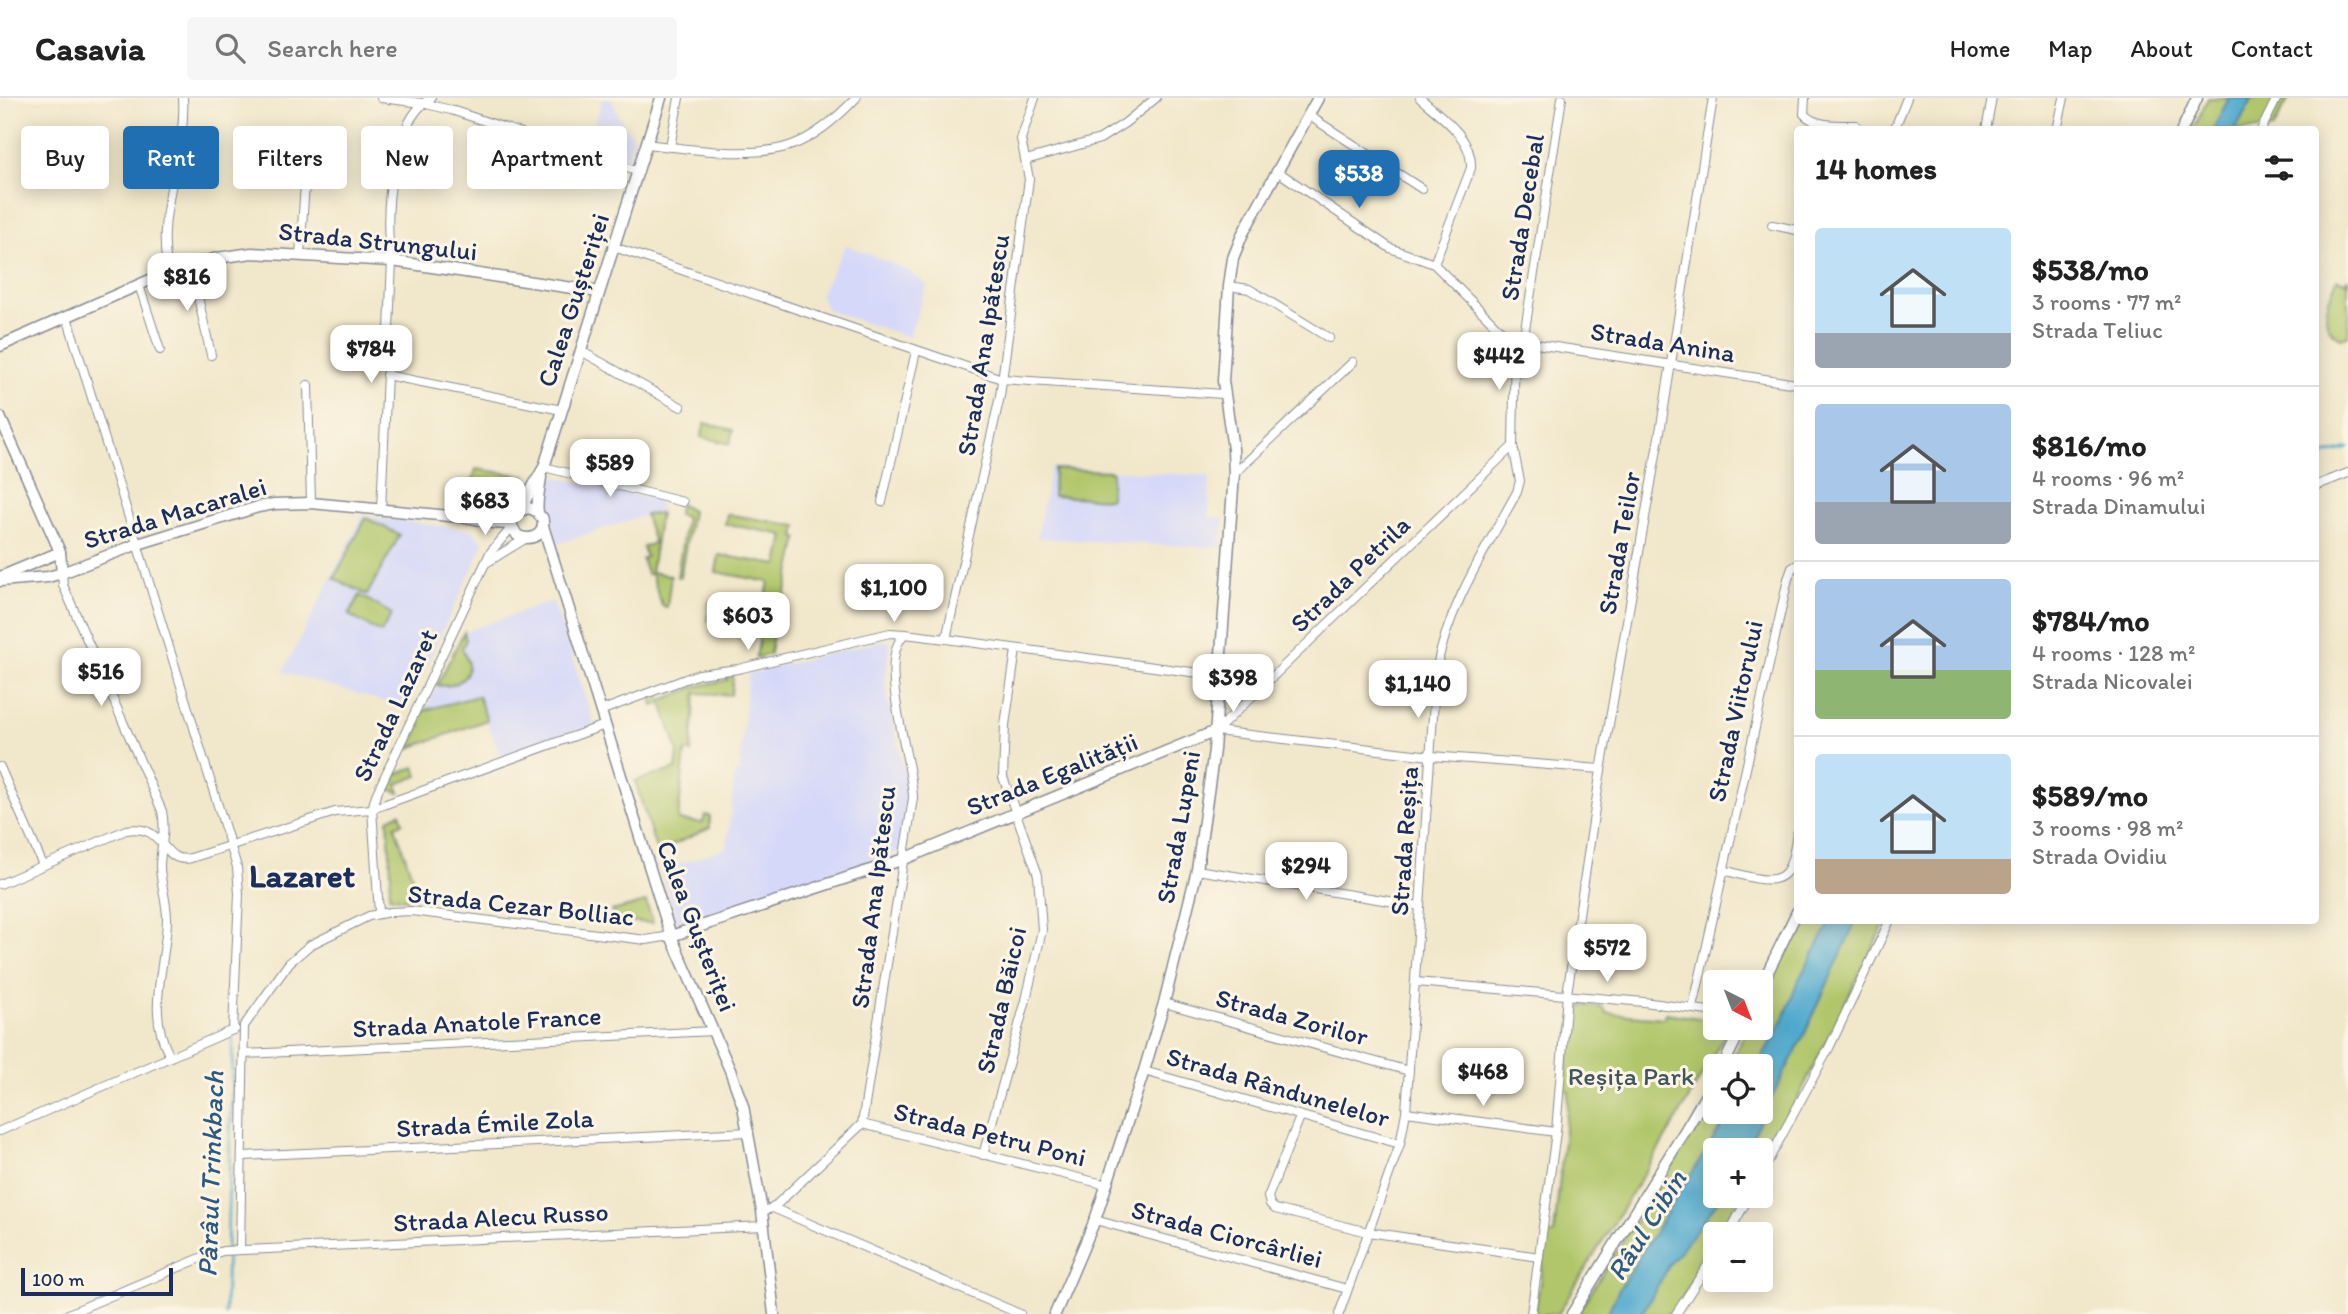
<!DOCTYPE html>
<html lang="en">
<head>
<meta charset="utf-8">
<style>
	:root { --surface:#fff; --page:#f6f6f6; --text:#222; --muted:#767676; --line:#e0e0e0; --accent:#1f6fb2 }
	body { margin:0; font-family:Itim,sans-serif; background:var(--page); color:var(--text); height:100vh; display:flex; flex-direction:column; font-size:26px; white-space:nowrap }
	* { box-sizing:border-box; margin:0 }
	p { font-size:23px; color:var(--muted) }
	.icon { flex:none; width:38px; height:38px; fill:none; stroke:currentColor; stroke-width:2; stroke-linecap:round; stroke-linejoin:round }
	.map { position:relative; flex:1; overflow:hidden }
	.details { position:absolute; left:1794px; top:28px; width:525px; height:798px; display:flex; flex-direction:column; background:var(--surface); border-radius:7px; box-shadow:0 4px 18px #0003 }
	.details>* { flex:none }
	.hud { position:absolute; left:21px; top:28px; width:665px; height:63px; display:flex; gap:14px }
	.needle { width:46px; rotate:138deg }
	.tools { position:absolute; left:1703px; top:872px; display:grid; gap:14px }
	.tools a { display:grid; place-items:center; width:70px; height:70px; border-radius:7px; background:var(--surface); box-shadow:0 4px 18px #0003; font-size:35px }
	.scale { position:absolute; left:21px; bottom:18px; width:152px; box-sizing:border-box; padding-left:7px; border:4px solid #1b2f5e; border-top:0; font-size:19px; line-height:24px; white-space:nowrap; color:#1b2f5e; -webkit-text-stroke:5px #fcf5e5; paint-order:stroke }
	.price { position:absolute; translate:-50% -60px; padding:0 16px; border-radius:14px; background:#fff; color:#222; font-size:23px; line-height:46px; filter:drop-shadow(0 2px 4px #0008) }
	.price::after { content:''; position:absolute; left:50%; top:42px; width:21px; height:16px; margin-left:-10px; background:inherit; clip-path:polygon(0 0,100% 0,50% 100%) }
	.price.active { background:var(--accent); color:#fff }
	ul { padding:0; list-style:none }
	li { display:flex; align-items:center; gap:21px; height:175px; padding:0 21px }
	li+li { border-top:2px solid var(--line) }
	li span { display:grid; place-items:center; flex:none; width:196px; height:140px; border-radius:7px; color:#555 }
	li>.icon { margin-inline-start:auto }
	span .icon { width:84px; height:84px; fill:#fffc; stroke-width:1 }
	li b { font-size:30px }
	h2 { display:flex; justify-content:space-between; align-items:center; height:84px; padding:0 21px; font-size:30px }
	.chip { padding:0 24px; border-radius:7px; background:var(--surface); box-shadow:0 4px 18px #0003; font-size:24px; line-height:63px }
	.chip.active { background:var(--accent); color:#fff }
	header { display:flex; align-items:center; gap:42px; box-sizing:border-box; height:98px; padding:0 35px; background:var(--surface); border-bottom:2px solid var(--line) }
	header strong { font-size:33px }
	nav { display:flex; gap:38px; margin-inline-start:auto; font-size:24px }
	.search { width:490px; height:63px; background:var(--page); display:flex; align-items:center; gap:18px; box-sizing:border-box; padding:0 24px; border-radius:7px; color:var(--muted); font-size:26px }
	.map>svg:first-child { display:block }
</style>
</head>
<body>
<header>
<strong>Casavia</strong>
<div class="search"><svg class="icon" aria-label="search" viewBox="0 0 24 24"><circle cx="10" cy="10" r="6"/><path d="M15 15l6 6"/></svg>Search here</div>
<nav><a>Home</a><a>Map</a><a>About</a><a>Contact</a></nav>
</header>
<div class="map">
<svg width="2348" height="1216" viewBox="0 0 2348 1216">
	<rect width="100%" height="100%" fill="#fcf5e5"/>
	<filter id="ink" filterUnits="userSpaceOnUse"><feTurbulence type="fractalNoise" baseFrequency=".0143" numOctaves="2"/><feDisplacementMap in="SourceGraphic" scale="14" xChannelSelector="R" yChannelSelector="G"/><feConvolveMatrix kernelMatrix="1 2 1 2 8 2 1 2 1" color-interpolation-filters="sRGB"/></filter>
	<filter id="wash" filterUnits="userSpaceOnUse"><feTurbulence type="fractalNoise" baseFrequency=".00686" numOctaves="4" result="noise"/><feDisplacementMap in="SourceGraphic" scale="28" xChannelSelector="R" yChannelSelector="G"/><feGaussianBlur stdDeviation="1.57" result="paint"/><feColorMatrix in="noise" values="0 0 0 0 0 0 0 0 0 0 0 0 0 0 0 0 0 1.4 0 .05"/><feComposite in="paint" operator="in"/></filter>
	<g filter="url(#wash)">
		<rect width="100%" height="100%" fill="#f1e7ca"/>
		<!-- built -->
		<g fill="#d5d8f9">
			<path d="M603,0l8,1 8,17 15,22 -7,23 -40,-13z"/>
			<path d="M846,147l61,25 20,15 -18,52 -82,-27 -7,-16z"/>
			<path d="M1051,369l159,9 -1,41 15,1 -2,30 -185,-10z"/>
			<path d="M552,378l104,24 6,10 -106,34 -11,-45z"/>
			<path d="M363,418l109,14 12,13 -78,165 -123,-36z"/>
			<path d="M553,503l42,124 -94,33 -23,-61 -53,13 39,-78z"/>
			<path d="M880,543l10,1 -5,43 22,100 -8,67 -222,72 -16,-53 66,-24 8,-75h4l9,-98z"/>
		</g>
		<!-- green -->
		<g fill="#b1c66a" stroke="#667a64" stroke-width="2">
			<path d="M2208,0h81l-16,31 -80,1z"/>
			<path d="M2348,180v58l-7,2c-26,-13 -12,-39 -4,-59l9,3z"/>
			<path d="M705,325l28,7 -3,14 -29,-7z"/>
			<path d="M476,371l50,7 -22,39 -40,-5z"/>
			<path d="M1054,371l58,2 -2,28 -57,-3z"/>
			<path d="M679,406l13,7 -12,66h-3l9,-60 -8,-2z"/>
			<path d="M660,415l-9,59 20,4 -4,31 -5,-1 -10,-31 -5,-1 -5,-15 4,-2 -3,-10 11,-4 -9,-28z"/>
			<path d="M727,416l70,12 -2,11 3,1 -17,76h-5l-6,40 -14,4 5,-29 -53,-9 2,-18 53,9 6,-29 -53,-10 3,-17 59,10 6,-30 -59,-11z"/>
			<path d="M366,420l34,17 -33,60 -33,-17z"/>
			<path d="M360,497l32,19 -11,19 -32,-18z"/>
			<path d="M464,534l2,8 -4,8c2,5 6,12 6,17 1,17 -18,23 -31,20z"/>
			<path d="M726,574l7,6 -2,17 -35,-2 -5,59h-6l-7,68 25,3 2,-8 5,1v12l-53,24 -22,-71 41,-12 2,-17 -16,-49 -9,3c-2,-7 -1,-9 5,-13l4,7 36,-14 30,-6z"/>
			<path d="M478,598l9,24 -77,28 11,-24 -8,-1 12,-13z"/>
			<path d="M415,669l3,9 -21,8 3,9 -11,-4 -2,-8h7l4,-8z"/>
			<path d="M400,715l3,10 -8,3 24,71 -15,2 -15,-3 2,-22 -3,-55z"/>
			<path d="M646,804l7,21 -37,-2 -4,-10z"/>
			<path d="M1800,823h86l-84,169 -41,72 -1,-12h-45v45h26l-22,39h-4v6l-42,74h-96l111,-177 27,-48v22h45v-45h-32l20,-39h12l1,-26z"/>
			<path d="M1585,907l19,3 2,5 58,5 1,-5 47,7 3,1v6h8l1,9 -48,85 -118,193h-23l12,-79 7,-1 15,-142 -5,-4 9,-72 3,-6z"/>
		</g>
		<!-- water -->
		<g fill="#4fa9cd" stroke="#356c96" stroke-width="2">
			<path d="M2229,0h24l-17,31h-23z"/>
			<path d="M1831,823h25l-50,110 -61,119h-30v45h6l-2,5 -49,64 -28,50h-35l12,-25 112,-178h29v-45h-3l27,-48 14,-37z"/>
		</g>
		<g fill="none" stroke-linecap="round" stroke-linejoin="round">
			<!-- stream -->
			<g stroke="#4fa9cd" stroke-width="2.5">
				<path d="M2315,360l33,-10"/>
				<path d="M225,1216l8,-279"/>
			</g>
		</g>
	</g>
	<g filter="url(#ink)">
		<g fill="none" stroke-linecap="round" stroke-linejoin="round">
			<defs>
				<g id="street">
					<path d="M381,0l41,5 29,7 188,62"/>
					<path d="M1420,0c20,18 53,39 51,70l-37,96 65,65 11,9 13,4 274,42"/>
					<path d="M1805,0l-1,16c11,13 37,11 52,11"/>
					<path d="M1308,17l114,74"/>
					<path d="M1894,32l13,-32"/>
					<path d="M1986,32l6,-32"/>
					<path d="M2057,32l7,-32"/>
					<path d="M2261,32l16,-32"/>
					<path d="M647,46c40,5 107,15 145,1 25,-9 46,-28 64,-47"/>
					<path d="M670,49l9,-49"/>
					<path d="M1026,62l74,-21 25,-16 31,-25"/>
					<path d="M1277,73l113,77 44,16"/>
					<path d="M1772,127l25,5"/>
					<path d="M614,149l388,132 221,15"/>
					<path d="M300,157l8,-113"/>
					<path d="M191,168l20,89"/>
					<path d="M169,175c-16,-58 18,-116 14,-175"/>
					<path d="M139,187l21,65"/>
					<path d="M1229,188l20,3 80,49"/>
					<path d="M67,219l170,550 2,27 -6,136"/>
					<path d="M1523,244l39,-244"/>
					<path d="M581,253l100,56"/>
					<path d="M386,277l176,35"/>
					<path d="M308,287l3,118"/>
					<path d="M544,369l139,35"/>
					<path d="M1234,376l119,-112"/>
					<path d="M2315,388l33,-13"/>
					<path d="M882,404l34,-151"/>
					<path d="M381,412l11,-249c-10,-40 -1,-141 39,-163"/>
					<path d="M486,465l39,-24"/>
					<path d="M62,475l1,12 99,226c4,19 -1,35 -2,54 0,18 7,35 7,54 -1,49 -22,91 3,138"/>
					<path d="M946,541l275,37"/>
					<path d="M600,613l99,-37 39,-5 152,-36 15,1"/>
					<path d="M1216,633l297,-285"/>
					<path d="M1216,633l215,25 170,13"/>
					<path d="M0,669l43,98"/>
					<path d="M1197,772l223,36"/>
					<path d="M1723,772c19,4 56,21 66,-3 5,-10 6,-23 8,-33"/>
					<path d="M0,786l126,-54c41,-7 34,35 65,28l144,-46 37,-3 233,-84"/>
					<path d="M379,815l-7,-104 4,-14 114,-242 22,-26"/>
					<path d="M1416,884l228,20 71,10"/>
					<path d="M1164,905l245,68"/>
					<path d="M1693,910l95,-429 4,-11 5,-3"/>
					<path d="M244,928l45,-63 21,-18 59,-29 21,-4 21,-1 235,29 25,-4"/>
					<path d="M244,956l469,-23"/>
					<path d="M1144,973l256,73"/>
					<path d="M1406,1014l150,20"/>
					<path d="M1300,1019l-32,80 2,7 5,5 93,23 171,25"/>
					<path d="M862,1026l245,61"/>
					<path d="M0,1033l235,-102"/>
					<path d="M983,1057l43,-155 16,-70 -4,-55 -35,-98 2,-52 11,-75"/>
					<path d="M242,1058l507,-24"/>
					<path d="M1760,1078l69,-128 61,-128"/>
					<path d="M773,1110l247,106"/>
					<path d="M762,1113l11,-3 89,-84 51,-326c0,-36 -38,-139 -8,-164l41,5 54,-243 29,-217 -8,-40 14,-41"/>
					<path d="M1095,1122l252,69"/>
					<path d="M1728,1136l22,-39"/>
					<path d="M240,1151l4,-223"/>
					<path d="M68,1216l135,-57 20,-6 541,-25"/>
					<path d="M1339,1216l61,-170 6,-32 30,-441c12,-65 50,-122 81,-179l3,-11 -7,-35 2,-106"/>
					<path d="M1531,1216l25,-182 11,-138 32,-212 63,-362 51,-322"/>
					<path d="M1676,1216l39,-60"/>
				</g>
				<g id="secondary">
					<path d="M2182,32l15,-32"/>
					<path d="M0,248l159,-70 58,-18 35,-5 140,8 207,31"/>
					<path d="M0,319l54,121 6,14 2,21"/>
					<path d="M520,412l24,-43 117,-369"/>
					<path d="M538,414l-9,-4 -13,4 -5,12 6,11c10,6 26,3 26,-12 0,-11 -2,0 -5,-11 -2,-9 2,-25 3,-35"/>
					<path d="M543,428l128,410 59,134 13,36 19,105 12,103"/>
					<path d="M0,479l60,-25"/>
					<path d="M0,483l48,-4 14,-4 76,-29 120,-37 16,-3 37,-1 160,15 21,5 19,1"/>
					<path d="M671,838l233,-77 312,-128"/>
					<path d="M1760,890l37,-76"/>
					<path d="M1723,968l19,-39"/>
					<path d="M1055,1216l40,-94 49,-149 20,-68 33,-133 17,-120 20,-276 -1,-25 -10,-68 6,-95 4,-28 10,-25 75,-135"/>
					<path d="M1572,1216l116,-188 27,-46"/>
				</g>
			</defs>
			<!-- street casing -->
			<use href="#street" stroke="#868b94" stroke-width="10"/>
			<!-- secondary casing -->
			<use href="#secondary" stroke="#868b94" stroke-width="13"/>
			<!-- street -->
			<use href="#street" stroke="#fff" stroke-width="8"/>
			<!-- secondary -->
			<use href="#secondary" stroke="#fff" stroke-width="10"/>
		</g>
	</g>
	<g text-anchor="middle" stroke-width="6" stroke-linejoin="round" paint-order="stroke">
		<!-- street labels -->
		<g font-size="26" fill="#1b2f5e" stroke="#fcf5e5">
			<text transform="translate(1522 119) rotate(-81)" y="9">Strada Decebal</text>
			<text transform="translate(378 143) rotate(6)" y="9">Strada Strungului</text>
			<text transform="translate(573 202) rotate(-72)" y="9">Calea Gușteriței</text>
			<text transform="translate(1663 244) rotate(9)" y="9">Strada Anina</text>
			<text transform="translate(983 247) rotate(-81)" y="9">Strada Ana Ipătescu</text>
			<text transform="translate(175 415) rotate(-17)" y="9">Strada Macaralei</text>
			<text transform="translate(1619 445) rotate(-80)" y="9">Strada Teilor</text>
			<text transform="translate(1350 476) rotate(-44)" y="9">Strada Petrila</text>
			<text transform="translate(395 607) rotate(-65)" y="9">Strada Lazaret</text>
			<text transform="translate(1735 613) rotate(-78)" y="9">Strada Viitorului</text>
			<text transform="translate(1052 676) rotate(-22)" y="9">Strada Egalității</text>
			<text transform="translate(1178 729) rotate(-80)" y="9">Strada Lupeni</text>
			<text transform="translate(1404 743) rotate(-86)" y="9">Strada Reșița</text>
			<text transform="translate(873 799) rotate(-83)" y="9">Strada Ana Ipătescu</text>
			<text transform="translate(521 807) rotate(6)" y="9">Strada Cezar Bolliac</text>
			<text transform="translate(697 828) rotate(69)" y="9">Calea Gușteriței</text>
			<text transform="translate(1001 902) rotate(-77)" y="9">Strada Băicoi</text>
			<text transform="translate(1292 919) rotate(15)" y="9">Strada Zorilor</text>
			<text transform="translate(477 924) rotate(-3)" y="9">Strada Anatole France</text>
			<text transform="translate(1278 989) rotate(16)" y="9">Strada Rândunelelor</text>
			<text transform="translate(495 1025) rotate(-3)" y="9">Strada Émile Zola</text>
			<text transform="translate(990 1036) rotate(14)" y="9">Strada Petru Poni</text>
			<text transform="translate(501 1119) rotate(-3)" y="9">Strada Alecu Russo</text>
			<text transform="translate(1227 1136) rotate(15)" y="9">Strada Ciorcârliei</text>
		</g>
		<!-- park labels -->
		<g font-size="26" fill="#405561" stroke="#fcf5e5">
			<text x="1631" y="987">Reșița Park</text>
		</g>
		<!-- water labels -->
		<g font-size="28" font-style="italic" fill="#2d5a85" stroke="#fcf5e5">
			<text transform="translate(210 1076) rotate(-88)" y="10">Pârâul Trinkbach</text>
			<text transform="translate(1646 1127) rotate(-58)" y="10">Râul Cibin</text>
		</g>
		<!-- district labels -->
		<g font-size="33" font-weight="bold" fill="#1b2f5e" stroke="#fcf5e5">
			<text x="302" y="789">Lazaret</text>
		</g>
	</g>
</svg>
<div class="tools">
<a><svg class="needle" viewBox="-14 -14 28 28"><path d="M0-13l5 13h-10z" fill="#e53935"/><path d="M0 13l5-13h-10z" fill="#767676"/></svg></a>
<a><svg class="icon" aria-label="locate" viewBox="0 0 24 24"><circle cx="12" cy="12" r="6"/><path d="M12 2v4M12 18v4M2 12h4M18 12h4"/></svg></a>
<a>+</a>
<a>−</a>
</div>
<div class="scale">100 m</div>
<b class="price active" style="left:1359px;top:112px">$538</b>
<b class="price" style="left:187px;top:215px">$816</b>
<b class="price" style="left:371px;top:287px">$784</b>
<b class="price" style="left:1499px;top:294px">$442</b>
<b class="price" style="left:610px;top:401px">$589</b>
<b class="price" style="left:485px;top:439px">$683</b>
<b class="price" style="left:894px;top:526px">$1,100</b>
<b class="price" style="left:748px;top:554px">$603</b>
<b class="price" style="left:101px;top:610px">$516</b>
<b class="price" style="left:1233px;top:616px">$398</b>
<b class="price" style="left:1418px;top:622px">$1,140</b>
<b class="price" style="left:1306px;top:804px">$294</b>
<b class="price" style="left:1607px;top:886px">$572</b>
<b class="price" style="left:1483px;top:1010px">$468</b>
<div class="hud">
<a class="chip">Buy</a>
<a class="chip active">Rent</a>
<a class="chip">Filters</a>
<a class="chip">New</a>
<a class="chip">Apartment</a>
</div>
<section class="details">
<h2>14 homes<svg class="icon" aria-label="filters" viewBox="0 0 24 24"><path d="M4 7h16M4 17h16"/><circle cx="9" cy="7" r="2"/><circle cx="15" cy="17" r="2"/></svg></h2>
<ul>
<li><span style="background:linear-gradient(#bfe0f5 75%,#9aa5b1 0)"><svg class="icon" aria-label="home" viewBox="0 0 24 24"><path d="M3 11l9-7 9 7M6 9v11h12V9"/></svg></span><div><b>$538/mo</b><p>3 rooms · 77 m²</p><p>Strada Teliuc</p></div></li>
<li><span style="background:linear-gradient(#a9c7e8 70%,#9aa5b1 0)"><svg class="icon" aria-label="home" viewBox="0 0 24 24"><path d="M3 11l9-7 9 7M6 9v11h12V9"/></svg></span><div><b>$816/mo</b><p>4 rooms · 96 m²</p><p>Strada Dinamului</p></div></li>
<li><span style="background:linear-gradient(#a9c7e8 65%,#8fb573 0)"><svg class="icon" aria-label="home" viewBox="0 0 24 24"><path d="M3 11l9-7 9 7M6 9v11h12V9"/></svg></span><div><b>$784/mo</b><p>4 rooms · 128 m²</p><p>Strada Nicovalei</p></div></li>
<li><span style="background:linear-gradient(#bfe0f5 75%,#b9a48a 0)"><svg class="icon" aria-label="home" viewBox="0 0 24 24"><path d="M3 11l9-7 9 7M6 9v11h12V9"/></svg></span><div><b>$589/mo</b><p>3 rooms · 98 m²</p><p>Strada Ovidiu</p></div></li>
</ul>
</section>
</div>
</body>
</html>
